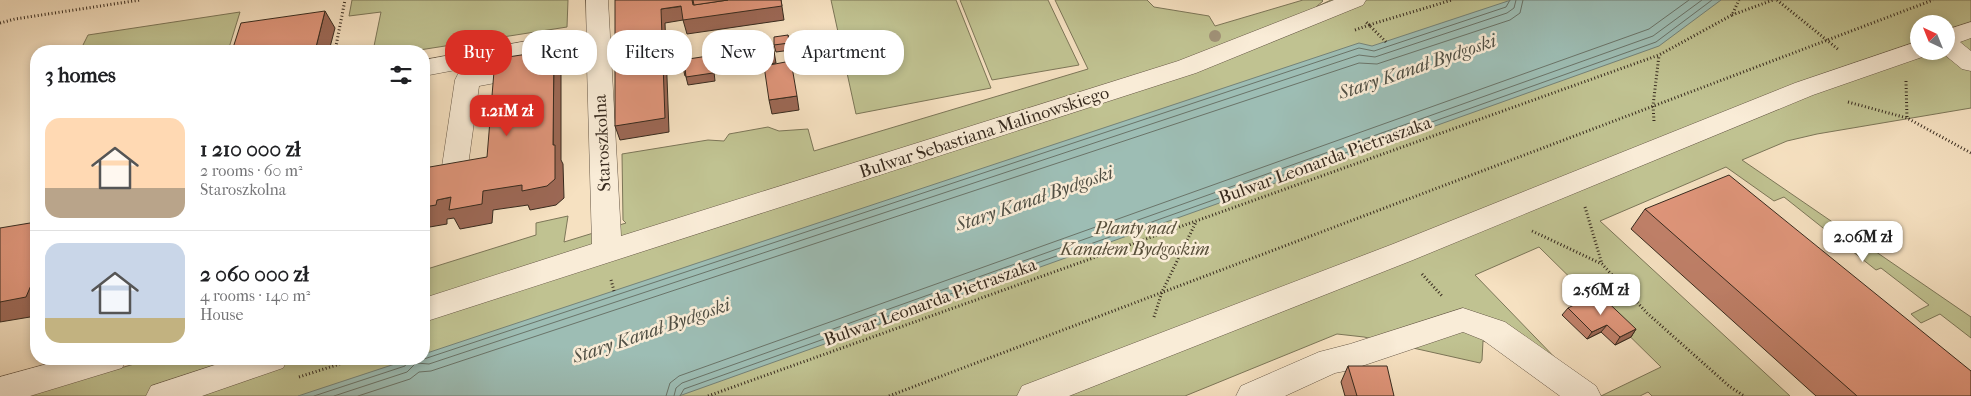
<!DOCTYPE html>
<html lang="en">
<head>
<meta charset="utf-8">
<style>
	:root { --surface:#fff; --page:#f6f6f6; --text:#202124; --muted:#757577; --line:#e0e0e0; --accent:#d93025 }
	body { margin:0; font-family:"IM FELL French Canon",serif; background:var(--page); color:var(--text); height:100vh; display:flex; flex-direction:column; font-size:19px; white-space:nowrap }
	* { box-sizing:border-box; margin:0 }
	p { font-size:16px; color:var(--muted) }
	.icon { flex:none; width:28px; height:28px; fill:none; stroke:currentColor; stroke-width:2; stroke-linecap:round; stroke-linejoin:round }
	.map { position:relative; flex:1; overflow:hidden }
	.details { position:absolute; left:30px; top:45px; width:400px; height:320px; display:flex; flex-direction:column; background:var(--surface); border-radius:20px; box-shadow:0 2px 8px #0003 }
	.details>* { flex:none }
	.top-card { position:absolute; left:445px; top:30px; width:475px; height:45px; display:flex; gap:10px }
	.needle { width:32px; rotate:317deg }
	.controls { position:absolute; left:1910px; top:15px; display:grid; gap:10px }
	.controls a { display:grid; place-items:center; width:45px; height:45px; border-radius:50%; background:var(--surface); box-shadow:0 2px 8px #0003; font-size:25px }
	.price { position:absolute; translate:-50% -42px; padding:0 11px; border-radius:10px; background:#fff; color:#222; font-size:16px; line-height:32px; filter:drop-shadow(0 1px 2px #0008) }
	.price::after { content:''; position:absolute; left:50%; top:30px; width:15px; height:11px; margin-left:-8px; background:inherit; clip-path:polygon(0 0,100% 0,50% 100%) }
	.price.on { background:var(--accent); color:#fff }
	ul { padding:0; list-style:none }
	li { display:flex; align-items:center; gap:15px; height:125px; padding:0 15px }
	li+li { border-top:1px solid var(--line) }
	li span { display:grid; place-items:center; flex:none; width:140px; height:100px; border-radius:15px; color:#555 }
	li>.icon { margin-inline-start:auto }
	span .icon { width:60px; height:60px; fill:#fffc; stroke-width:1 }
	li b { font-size:21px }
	h2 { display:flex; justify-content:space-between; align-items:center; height:60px; padding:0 15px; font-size:21px }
	.tag { padding:0 18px; border-radius:20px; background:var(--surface); box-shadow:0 2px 8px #0003; font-size:18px; line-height:45px }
	.tag.on { background:var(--accent); color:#fff }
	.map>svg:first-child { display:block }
</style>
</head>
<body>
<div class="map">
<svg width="1971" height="396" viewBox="0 0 1971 396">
	<rect width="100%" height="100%" fill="#f6e1c1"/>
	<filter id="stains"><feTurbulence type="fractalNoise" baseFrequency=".004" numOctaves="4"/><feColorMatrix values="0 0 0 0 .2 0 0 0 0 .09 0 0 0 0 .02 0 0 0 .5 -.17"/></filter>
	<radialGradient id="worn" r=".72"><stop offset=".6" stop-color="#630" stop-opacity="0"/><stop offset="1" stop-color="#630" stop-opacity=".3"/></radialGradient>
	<!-- green -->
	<g fill="#c0c291" stroke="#7c7658" fill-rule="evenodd">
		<path d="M352,0h216l-1,27 -154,24h-40l8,-39 -32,4z"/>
		<path d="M831,0h125l35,88 -135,26z"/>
		<path d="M960,0h88l31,65 -87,15z"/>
		<path d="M1055,0h92l7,7 55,9 6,10 88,-26h19l1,1 -7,6 15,-7h640v108l-154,26 -30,7 -45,19 229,157v21l-31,-24 -19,9 -10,-9 18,-9 -48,-37 -5,2 -92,-73 -10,4 -48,-34 -126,54 190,175h-138l-4,-4 -8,4h-39l60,-29 -122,-120 -64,28 117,121 -55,-41 -54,-14 -1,19 -2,3 -116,-26 -27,-3 -152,62h-1159l125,-37h273v-89l112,-35v-12l32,-7 -4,26 62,-19 -3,-3 -1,-66 86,-14 16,1 5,-7 39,-7 11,4 29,-2 6,22 274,-82zM1919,24h27v27h-27z"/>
		<path d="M240,12l-12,39h-148l8,-16z"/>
	</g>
	<!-- water -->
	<path fill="#9dbdb4" stroke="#748278" d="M1511,0h210l-62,46 -980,350h-381l112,-37h14v-5l935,-311 13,3z"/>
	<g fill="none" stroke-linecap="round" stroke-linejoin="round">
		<!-- shore -->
		<g stroke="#6a7469" stroke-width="1">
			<path d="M424,359l935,-311 15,3 132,-44 4,-7"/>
			<path d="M314,396l91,-30 4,-7"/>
			<path d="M334,396l73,-24 9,-9 13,1 930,-309 16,2 132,-44 7,-5 2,-8"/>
			<path d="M358,396l52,-17 9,-7 12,-1 928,-308 18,1 133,-44 10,-7 3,-13"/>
			<path d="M666,396l4,-13 9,-7 970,-347 40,-29"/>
			<path d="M674,396l2,-8 6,-5 971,-347 49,-36"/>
			<path d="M680,396l4,-7 972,-347 56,-42"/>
		</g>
		<defs>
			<g id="minor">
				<path d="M586,0h22l13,236 557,-175 156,-61h32l-3,5 -167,68 -772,249v-24l168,-54 -5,-178 -108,20 -12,87 -3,7 -10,3 -10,-3 -3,-7 14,-93 3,-6 129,-24z"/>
				<path d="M1971,22v16l-11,4 11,9v20l-9,-2 -22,-18h6v-21z"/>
				<path d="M543,38l8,2 4,6 -4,6 -127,24v-16z"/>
				<path d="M1919,41v10h11l-2,4 -115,40 -400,165 -344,136h-52l5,-10 371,-142 402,-161z"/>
				<path d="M1463,308l42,14 91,64 5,10h-41l-77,-56 -20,-8 -113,38 -15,3 -50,23h-49l5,-10 78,-34 31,-8z"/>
				<path d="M65,359h62l-5,9 -92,28h-30v-19z"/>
				<path d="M233,359h55l-5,9 -81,28h-56l5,-10z"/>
			</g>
		</defs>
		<!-- minor casing -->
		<use href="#minor" stroke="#675847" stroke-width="1"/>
		<!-- path -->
		<g stroke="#372a1e" stroke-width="3" stroke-dasharray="1 2.5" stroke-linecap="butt">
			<path d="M1777,0l62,50"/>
			<path d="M1732,15l41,-15"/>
			<path d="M0,23l15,-4 125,-19"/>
			<path d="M1355,30l14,-5 -3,-3"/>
			<path d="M1386,42l-17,-17 83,-25"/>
			<path d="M335,51l10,-51"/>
			<path d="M1906,81l1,37"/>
			<path d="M1848,102l59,16 64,35"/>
			<path d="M1654,121l-1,-15 6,-51"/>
			<path d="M1585,207l17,57"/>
			<path d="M1532,231l70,33 45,49 82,73 15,10"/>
			<path d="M1422,274l21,23"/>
			<path d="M611,280l3,11"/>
			<path d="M1154,317l8,-25 34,-70"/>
			<path d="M299,377l56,-18"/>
			<path d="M708,396l951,-341 73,-40 7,-15"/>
			<path d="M889,396l1044,-396"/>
		</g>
		<!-- minor -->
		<use href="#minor" fill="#f9ecd7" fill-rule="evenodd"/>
	</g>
	<!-- trees -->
	<circle fill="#a09177" cx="1215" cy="36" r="6"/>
	<!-- wall -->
	<g fill="#c08069" stroke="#372a1e">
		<path d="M788,35l3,15 -15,2 -2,-7z"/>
		<path d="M1645,209l326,187h-155l-185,-167z"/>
		<path d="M1568,308l68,21 -5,8 -16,8 -14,-13 -14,7 -25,-24z"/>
		<path d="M1348,366l46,30h-49l-4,-14z"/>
	</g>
	<!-- shaded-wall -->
	<g fill="#9c6855" stroke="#372a1e">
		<path d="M692,0h89l3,20 -97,14 -4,-14 -18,3 4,109 -49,8 -5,-14 46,-117 32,-4z"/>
		<path d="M325,11l10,17 -6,23h-14z"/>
		<path d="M773,46l3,17 -62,9 1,9 -27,4 -2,-8 26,-13z"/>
		<path d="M554,50l7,19v91l2,4 1,34 -8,7 -26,5 -2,-5 -35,5 -1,13 -32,6 -6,-11 -7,1v5l-23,4v-21l13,-7 46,-9 70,-46z"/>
		<path d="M683,68h2l2,8h-2z"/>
		<path d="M797,96l2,14 -27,4 -3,-14z"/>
		<path d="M35,276h1v40l-36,6v-20z"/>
		<path d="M1607,325l-6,7 -14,7 5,-7z"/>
		<path d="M1636,329l-5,8 -16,8 5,-8z"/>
	</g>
	<!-- building -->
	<g fill="#df957a" stroke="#372a1e">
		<path d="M615,0h77l1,5 35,-5h53l1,6 -99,14 -2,-14 -20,3 4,109 -50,8z"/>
		<path d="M693,0h35l-34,5z"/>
		<path d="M325,11l-10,40h-83l9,-28z"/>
		<path d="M788,35l1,8 -15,2v-8z"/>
		<path d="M773,46l1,9 -62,9 1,9 -27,4 -1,-9h-2l-1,-8z"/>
		<path d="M554,50l-1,95h2v34l-8,7 -25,5v-6l-39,6 -1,13 -33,6 2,-13 -14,3 -1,5 -12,2v-39l63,-11 8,-98z"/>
		<path d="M791,61l6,35 -28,4 -5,-34z"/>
		<path d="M1729,175l242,196v25h-114l-212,-187z"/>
		<path d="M36,222v54h-1l-9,21 -26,5v-74z"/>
		<path d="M1598,293l38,36 -16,8 -13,-12 -15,7 -24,-24z"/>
		<path d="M1348,366h39l7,30h-37z"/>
	</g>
	<g text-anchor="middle" stroke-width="5" stroke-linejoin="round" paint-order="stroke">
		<!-- street labels -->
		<g font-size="18" fill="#372a1e" stroke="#f9ecd7">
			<text transform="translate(984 132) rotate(-18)" y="6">Bulwar Sebastiana Malinowskiego</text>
			<text transform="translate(602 143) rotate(-93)" y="6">Staroszkolna</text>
			<text transform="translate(1325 160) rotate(-20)" y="6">Bulwar Leonarda Pietraszaka</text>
			<text transform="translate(930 302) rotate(-20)" y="6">Bulwar Leonarda Pietraszaka</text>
		</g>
		<!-- park labels -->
		<g font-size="18" font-style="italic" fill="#59503b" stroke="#f9ecd7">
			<text x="1135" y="234">Planty nad<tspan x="1135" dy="21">Kanałem Bydgoskim</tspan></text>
		</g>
		<!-- water labels -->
		<g font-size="19" font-style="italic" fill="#504f44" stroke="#f9ecd7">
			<text transform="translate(1417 66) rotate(-19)" y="7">Stary Kanał Bydgoski</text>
			<text transform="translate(1034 198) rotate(-19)" y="7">Stary Kanał Bydgoski</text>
			<text transform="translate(651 330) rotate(-19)" y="7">Stary Kanał Bydgoski</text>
		</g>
	</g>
	<rect width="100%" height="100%" filter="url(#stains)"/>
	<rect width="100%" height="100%" fill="url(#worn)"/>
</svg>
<div class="controls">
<a><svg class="needle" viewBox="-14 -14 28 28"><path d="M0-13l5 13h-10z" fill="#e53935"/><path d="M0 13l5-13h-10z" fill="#757577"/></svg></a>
</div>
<b class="price on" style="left:507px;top:137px">1.21M zł</b>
<b class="price" style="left:1863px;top:263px">2.06M zł</b>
<b class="price" style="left:1601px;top:316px">2.56M zł</b>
<div class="top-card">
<a class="tag on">Buy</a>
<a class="tag">Rent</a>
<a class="tag">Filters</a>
<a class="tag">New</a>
<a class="tag">Apartment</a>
</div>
<section class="details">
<h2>3 homes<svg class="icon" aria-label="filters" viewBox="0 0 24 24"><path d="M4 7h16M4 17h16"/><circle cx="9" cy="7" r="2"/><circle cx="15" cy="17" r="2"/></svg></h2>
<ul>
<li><span style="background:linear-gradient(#ffd9b3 70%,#b9a48a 0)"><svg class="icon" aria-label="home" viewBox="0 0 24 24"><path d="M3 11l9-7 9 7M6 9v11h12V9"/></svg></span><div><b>1 210 000 zł</b><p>2 rooms · 60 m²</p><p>Staroszkolna</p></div></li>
<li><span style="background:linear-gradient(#c9d6e8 75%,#c2b280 0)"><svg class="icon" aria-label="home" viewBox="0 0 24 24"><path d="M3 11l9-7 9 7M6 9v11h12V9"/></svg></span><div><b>2 060 000 zł</b><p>4 rooms · 140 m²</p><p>House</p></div></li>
</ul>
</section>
</div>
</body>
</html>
